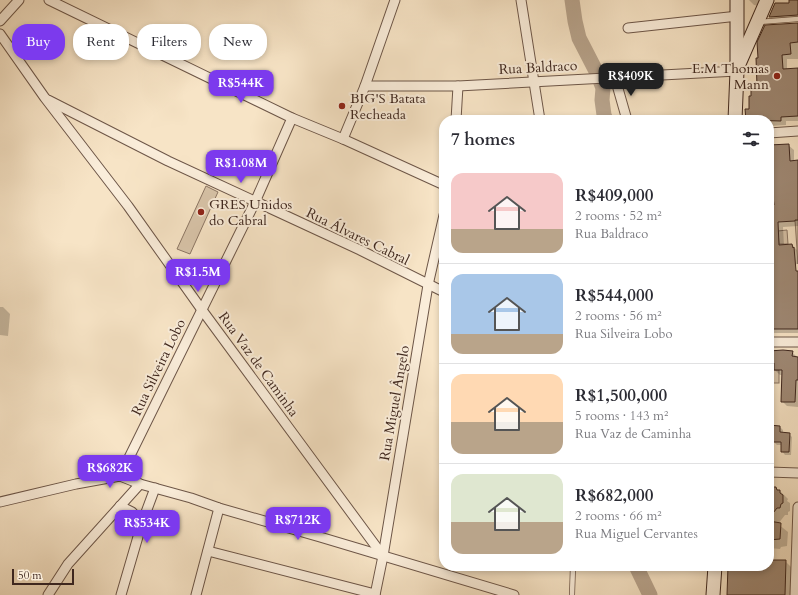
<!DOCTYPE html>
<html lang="en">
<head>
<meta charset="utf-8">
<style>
	:root { --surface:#fff; --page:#f2f2f3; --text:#2b2b33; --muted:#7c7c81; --line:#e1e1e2; --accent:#7c3aed }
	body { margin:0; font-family:Cardo,serif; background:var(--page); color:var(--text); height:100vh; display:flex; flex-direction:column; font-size:15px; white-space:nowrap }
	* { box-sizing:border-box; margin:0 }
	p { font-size:13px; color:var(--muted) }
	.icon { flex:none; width:22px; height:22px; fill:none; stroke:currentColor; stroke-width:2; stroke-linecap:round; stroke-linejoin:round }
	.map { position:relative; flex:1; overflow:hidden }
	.side { position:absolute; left:439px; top:115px; width:335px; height:456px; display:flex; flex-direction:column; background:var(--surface); border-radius:16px; box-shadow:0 2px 6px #0003 }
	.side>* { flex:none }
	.top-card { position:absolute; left:12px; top:24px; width:367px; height:36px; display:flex; gap:8px }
	.scale { position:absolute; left:12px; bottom:10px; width:62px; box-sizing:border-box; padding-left:4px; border:2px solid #3f271e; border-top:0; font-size:11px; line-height:14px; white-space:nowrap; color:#3f271e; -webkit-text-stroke:3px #faedda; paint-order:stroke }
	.price { position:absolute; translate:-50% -34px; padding:0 9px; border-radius:8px; background:var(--accent); color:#fff; font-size:13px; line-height:26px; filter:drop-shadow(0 1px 2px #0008) }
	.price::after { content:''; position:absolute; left:50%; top:24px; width:12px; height:9px; margin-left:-6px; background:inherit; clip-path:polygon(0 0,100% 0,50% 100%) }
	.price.selected { background:#222; color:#fff }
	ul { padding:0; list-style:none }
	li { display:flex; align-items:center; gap:12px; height:100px; padding:0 12px }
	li+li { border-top:1px solid var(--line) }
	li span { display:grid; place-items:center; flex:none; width:112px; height:80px; border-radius:12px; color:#555 }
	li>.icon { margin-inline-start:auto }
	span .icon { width:48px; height:48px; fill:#fffc; stroke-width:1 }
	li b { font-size:17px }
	h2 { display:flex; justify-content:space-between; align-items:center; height:48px; padding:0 12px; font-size:17px }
	.tag { padding:0 14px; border-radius:16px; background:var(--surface); box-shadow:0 2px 6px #0003; font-size:14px; line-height:36px }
	.tag.selected { background:var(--accent); color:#fff }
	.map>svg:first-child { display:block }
</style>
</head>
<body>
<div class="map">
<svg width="798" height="595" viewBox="0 0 798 595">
	<rect width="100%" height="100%" fill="#f7e4c6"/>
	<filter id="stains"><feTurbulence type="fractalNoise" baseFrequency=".005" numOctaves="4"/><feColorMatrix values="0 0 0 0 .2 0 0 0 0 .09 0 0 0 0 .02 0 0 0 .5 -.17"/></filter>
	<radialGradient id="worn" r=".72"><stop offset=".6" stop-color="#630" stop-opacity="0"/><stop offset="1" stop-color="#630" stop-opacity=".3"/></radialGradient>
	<!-- green -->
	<g fill="#d8c4a9" stroke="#8c7664">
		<path d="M598,85h5l3,23 -2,1 2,8h2l2,3 -9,-1 1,-1 -1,-23h-2z"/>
		<path d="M206,186l12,6 -28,62 -13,-5z"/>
		<path d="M795,220h3v44z"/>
		<path d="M787,230l1,14h-9l-1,-13z"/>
		<rect x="769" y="370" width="10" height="13"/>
	</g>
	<!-- shadow -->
	<g fill="#0003">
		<path d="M749,0h17l-2,7 -10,-2z"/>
		<path d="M790,0h8v21l-23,1 -5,-5 6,-13h14z"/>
		<path d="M798,24v35h-11v11l11,-1v52h-12v4l-17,1v-6l-19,-10 2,-13 6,-10 1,-28z"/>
		<path d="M788,145l6,5v12l4,-1v65l-15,1 1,19 8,-1 5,5 1,14 -19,1v5l19,2v61h-29v-131l12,-9 -12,1v-48z"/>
		<path d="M0,307h3l7,7 -2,22 -8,-1z"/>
		<path d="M769,351l23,1 6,6v49l-11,-1 -5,-5 1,-26h-3l-5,-5v-3h-6z"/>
		<path d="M769,386l1,1v10h-1z"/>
		<path d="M769,426l11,1 3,3v3l6,1 3,3 -1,18h-6l-3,-4v-6h-5l-3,-3v-7h-5z"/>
		<path d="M769,488h6l5,3 8,8 -1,2 3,2v8l-2,1v3h-3l-7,9 10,8 -1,14 -6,1 -1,2 -11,-1z"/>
		<path d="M769,560l16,1 8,8 -1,26h-64l1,-29h40z"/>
	</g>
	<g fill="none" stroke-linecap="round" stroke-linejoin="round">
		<!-- river -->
		<g stroke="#b8a48d" stroke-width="15">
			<path d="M572,0l3,21 4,17 18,35 6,15 -1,12 2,15 2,5"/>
			<path d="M636,566l14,29"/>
		</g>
	</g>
	<!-- building -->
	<g fill="#9f8975" stroke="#3f271e">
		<path d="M789,0h9v15l-29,2 6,-14h14z"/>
		<path d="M798,23v19l-8,1 1,11 -9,1 1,14 15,-1v48l-17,1v4l-35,-1 -1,-11h4v-13h2v-10h6l-1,-28h2l-1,-16 8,-17z"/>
		<path d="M789,144l1,17 8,-1v60h-3v1l-17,1 1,23 13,-1 1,4 1,-1 2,24h2v58h-29v-124h5l-2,-16h-3v-44z"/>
		<path d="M783,350l10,1 -1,5 6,1v23h-2l-1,22h-14l1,-32h-8v-7h-5v-12z"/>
		<path d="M769,425l11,1v6l10,1 -1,19h-8v-10h-8v-10h-4z"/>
		<path d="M771,487h5l1,3h3v3l3,2v8l-2,1 -1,4h-3l-7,9 -1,-28h1z"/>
		<path d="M769,521l12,2 -1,16 -11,1z"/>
		<path d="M769,560h17l-1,35h-58l1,-29h41z"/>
	</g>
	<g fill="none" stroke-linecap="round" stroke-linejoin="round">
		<defs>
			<g id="lane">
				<path d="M759,22l39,-3"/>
				<path d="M572,595l1,-29"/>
			</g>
			<g id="street">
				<path d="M49,0l243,118 51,21 101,46"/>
				<path d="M521,0l19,120"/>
				<path d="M0,21l19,-21"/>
				<path d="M628,28l110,-12"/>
				<path d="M0,34l45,64 83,108 74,104 181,246"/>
				<path d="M616,77l1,8 10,35"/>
				<path d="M365,86h93l279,-15"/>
				<path d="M48,100l120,61 192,89 84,42"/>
				<path d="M456,120l2,-34"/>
				<path d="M769,133l29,-2"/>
				<path d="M343,139l22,-53 30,-86"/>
				<path d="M769,342h29"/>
				<path d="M769,472l29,1"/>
				<path d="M120,476l135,-274 37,-84"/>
				<path d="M0,502l76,-18 44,-8 20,8 51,14 28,10 101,29 194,58"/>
				<path d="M120,506l12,6 10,11"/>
				<path d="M208,551l167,43"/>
				<path d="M48,595l20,-31 72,-80"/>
				<path d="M121,595l21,-72 13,-35"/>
				<path d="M196,595l23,-87"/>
				<path d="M375,595l8,-39 45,-271 16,-70"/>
				<path d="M795,595l3,-88"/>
			</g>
			<g id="secondary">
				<path d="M739,64l28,-64"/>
				<path d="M735,120l2,-49v-71"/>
				<path d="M713,595l2,-29"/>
			</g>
		</defs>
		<!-- lane casing -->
		<use href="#lane" stroke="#6d5648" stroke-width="6"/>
		<!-- street casing -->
		<use href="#street" stroke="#6d5648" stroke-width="11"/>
		<!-- secondary casing -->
		<use href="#secondary" stroke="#3f271e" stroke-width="15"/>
		<!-- lane -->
		<use href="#lane" stroke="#faedda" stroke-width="4.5"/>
		<!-- street -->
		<use href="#street" stroke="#faedda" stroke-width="9"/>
		<!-- secondary -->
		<use href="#secondary" stroke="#faedda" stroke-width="13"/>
	</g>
	<!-- markers -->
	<g fill="#8f2418" stroke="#faedda" stroke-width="1.5">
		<circle cx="777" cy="76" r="4"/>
		<circle cx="342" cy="106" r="4"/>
		<circle cx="201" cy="212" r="4"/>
	</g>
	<g text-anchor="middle" stroke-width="4" stroke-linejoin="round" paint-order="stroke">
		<!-- street labels -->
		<g font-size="14" fill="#3f271e" stroke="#faedda">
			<text transform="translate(538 67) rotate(-3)" y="5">Rua Baldraco</text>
			<text transform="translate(358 236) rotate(26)" y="5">Rua Álvares Cabral</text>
			<text transform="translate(259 364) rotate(54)" y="5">Rua Vaz de Caminha</text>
			<text transform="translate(158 367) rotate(-64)" y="5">Rua Silveira Lobo</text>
			<text transform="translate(394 403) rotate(-80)" y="5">Rua Miguel Ângelo</text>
		</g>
		<!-- poi labels -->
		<g font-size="14" fill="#3f271e" stroke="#faedda" text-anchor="start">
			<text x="769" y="73" text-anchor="end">E.M Thomas<tspan x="769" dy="16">Mann</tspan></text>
			<text x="350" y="103">BIG'S Batata<tspan x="350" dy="16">Recheada</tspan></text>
			<text x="209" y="209">GRES Unidos<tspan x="209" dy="16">do Cabral</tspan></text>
		</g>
	</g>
	<rect width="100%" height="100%" filter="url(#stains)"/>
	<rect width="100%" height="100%" fill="url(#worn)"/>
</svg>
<div class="scale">50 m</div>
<b class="price selected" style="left:631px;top:97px">R$409K</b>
<b class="price" style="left:241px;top:104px">R$544K</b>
<b class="price" style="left:241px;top:184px">R$1.08M</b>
<b class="price" style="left:198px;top:293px">R$1.5M</b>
<b class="price" style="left:110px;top:489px">R$682K</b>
<b class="price" style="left:298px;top:541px">R$712K</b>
<b class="price" style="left:147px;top:544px">R$534K</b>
<div class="top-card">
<a class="tag selected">Buy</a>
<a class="tag">Rent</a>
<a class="tag">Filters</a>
<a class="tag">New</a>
</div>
<section class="side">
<h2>7 homes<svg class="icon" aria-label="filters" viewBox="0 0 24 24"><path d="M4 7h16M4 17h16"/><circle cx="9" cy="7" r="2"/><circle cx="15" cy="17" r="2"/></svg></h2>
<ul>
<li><span style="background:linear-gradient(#f6c9c9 70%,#b9a48a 0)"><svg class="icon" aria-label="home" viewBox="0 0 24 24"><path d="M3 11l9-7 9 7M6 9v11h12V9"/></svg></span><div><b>R$409,000</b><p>2 rooms · 52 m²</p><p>Rua Baldraco</p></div></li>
<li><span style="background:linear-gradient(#a9c7e8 75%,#b9a48a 0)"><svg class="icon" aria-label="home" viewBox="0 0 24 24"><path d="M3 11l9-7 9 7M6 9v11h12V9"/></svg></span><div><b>R$544,000</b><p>2 rooms · 56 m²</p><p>Rua Silveira Lobo</p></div></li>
<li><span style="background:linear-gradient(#ffd9b3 60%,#b9a48a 0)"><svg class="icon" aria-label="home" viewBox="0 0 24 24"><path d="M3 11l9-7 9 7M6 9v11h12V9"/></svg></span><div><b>R$1,500,000</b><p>5 rooms · 143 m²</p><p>Rua Vaz de Caminha</p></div></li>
<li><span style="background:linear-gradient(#dfe7d0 60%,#b9a48a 0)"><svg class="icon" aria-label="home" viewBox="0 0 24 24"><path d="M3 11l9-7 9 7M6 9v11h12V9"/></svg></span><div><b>R$682,000</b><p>2 rooms · 66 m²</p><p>Rua Miguel Cervantes</p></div></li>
</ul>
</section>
</div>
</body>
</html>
